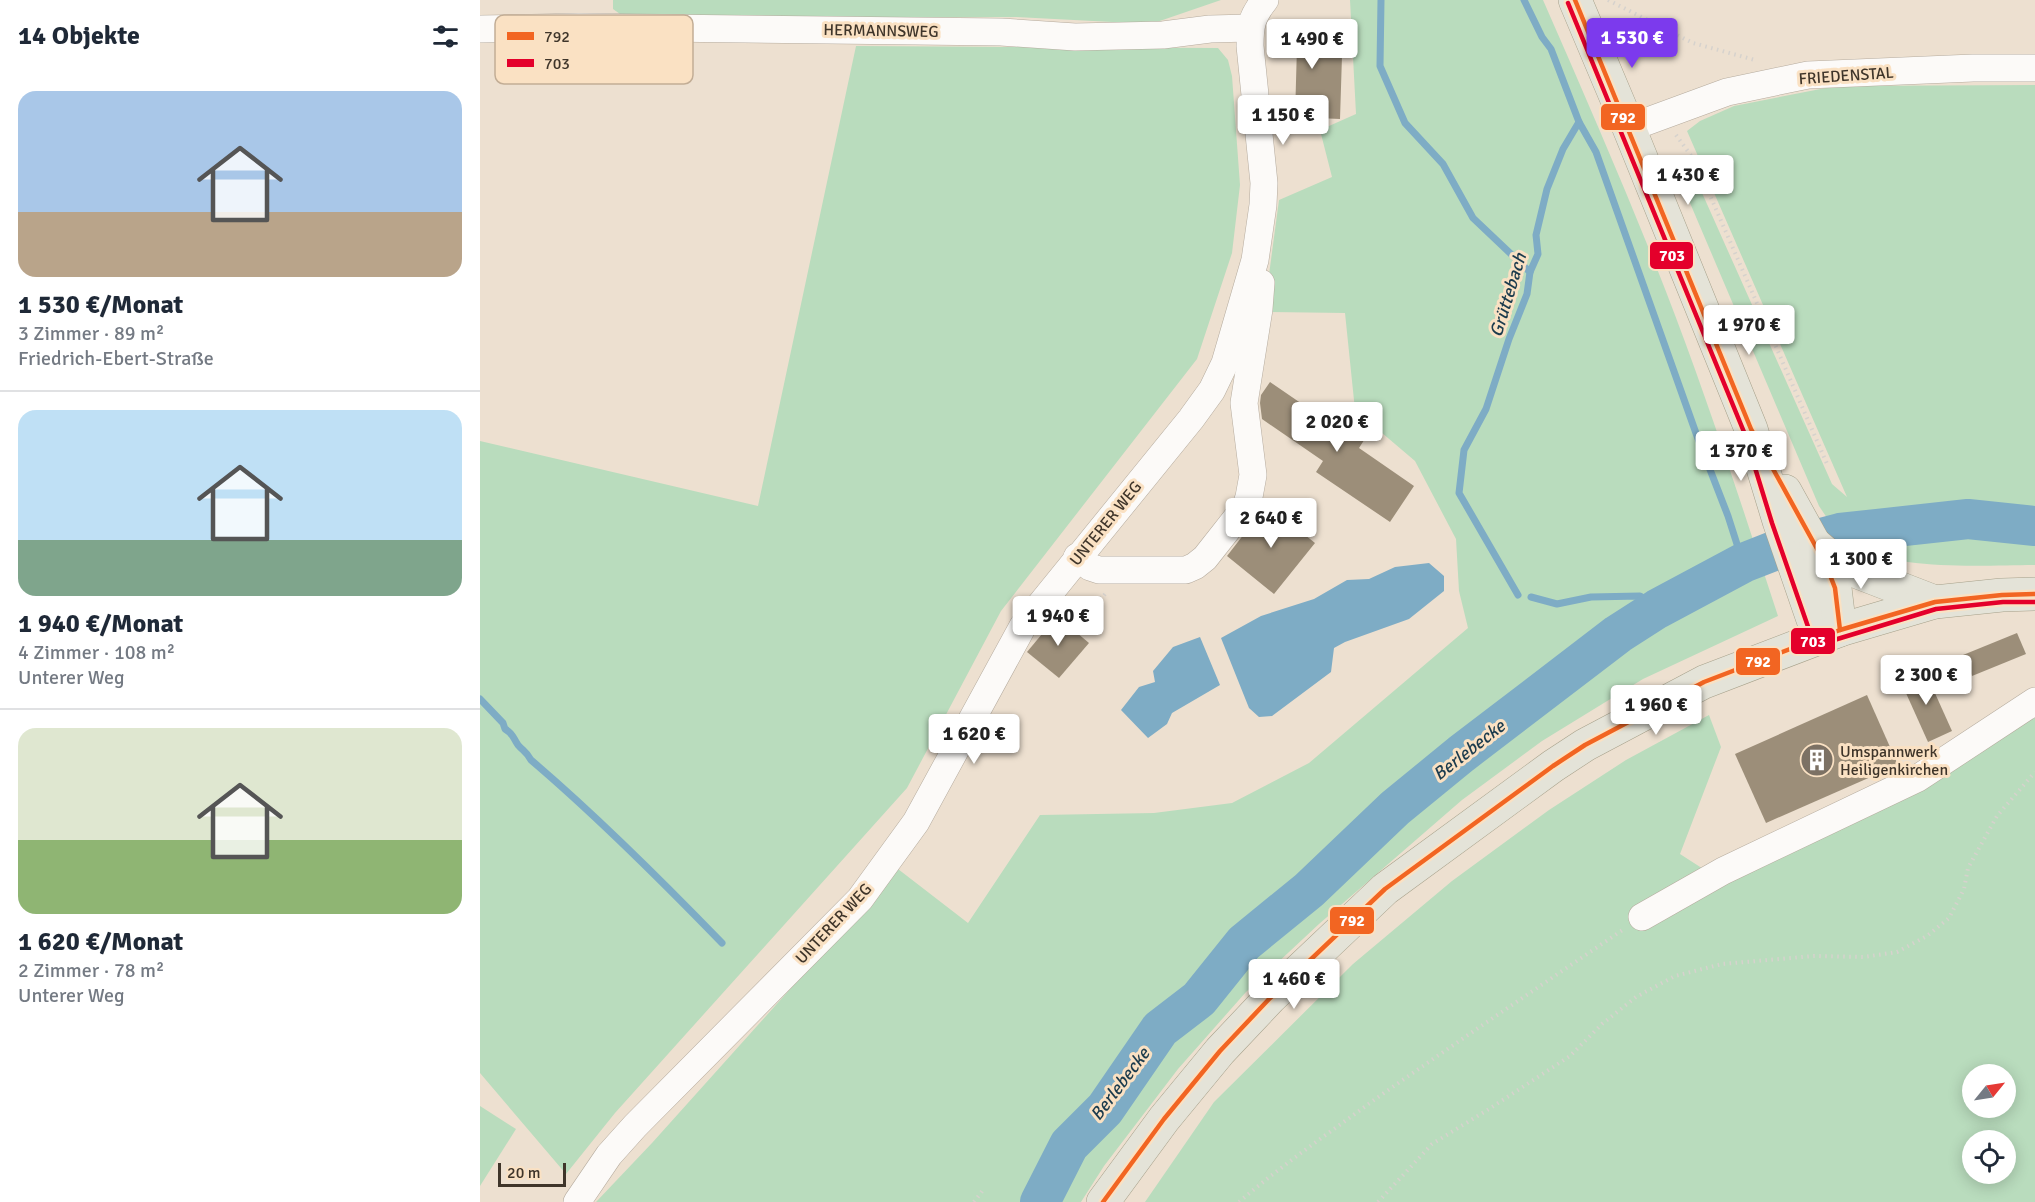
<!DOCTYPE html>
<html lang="de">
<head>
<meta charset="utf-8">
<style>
	:root { --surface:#fff; --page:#f2f2f3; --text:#1f2937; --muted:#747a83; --line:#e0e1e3; --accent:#7c3aed }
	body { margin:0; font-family:Signika,sans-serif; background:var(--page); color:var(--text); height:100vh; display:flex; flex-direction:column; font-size:22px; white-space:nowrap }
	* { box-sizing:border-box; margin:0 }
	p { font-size:20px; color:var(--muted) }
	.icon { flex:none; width:33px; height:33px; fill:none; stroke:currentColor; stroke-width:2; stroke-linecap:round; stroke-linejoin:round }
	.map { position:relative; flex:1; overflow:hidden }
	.side { display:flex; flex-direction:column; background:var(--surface); width:480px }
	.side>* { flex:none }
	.needle { width:39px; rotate:60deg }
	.controls { position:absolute; left:1482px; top:1064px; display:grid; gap:12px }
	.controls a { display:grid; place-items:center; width:54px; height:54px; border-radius:50%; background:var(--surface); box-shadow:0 3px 15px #0003; font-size:30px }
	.scale { position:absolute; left:18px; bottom:15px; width:68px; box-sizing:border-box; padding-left:6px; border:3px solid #3f352a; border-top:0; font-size:16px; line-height:21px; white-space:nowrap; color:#3f352a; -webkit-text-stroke:4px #fae1c3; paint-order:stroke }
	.price { position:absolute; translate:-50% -51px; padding:0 14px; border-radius:6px; background:#fff; color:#222; font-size:20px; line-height:39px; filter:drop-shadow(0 2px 3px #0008) }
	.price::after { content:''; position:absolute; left:50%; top:36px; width:18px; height:14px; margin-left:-9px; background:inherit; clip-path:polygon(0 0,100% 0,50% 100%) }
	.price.current { background:var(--accent); color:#fff }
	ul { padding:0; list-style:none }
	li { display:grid; align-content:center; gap:12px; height:318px; padding:0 18px }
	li+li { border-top:2px solid var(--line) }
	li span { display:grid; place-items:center; height:186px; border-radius:18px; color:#555 }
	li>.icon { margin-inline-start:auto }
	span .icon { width:108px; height:108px; fill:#fffc; stroke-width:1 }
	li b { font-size:26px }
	h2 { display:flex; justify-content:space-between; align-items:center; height:72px; padding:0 18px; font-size:26px }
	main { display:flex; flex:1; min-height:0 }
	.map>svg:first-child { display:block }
</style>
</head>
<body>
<main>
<section class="side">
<h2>14 Objekte<svg class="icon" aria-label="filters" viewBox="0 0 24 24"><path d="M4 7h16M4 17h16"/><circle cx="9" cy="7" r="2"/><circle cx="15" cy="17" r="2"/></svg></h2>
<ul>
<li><span style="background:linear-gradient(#a9c7e8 65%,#b9a48a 0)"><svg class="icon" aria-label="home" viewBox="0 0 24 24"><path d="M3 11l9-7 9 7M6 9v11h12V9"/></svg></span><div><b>1 530 €/Monat</b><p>3 Zimmer · 89 m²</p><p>Friedrich-Ebert-Straße</p></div></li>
<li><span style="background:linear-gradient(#bfe0f5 70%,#7fa58c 0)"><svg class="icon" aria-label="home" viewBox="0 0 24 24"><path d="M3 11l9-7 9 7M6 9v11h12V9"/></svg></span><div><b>1 940 €/Monat</b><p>4 Zimmer · 108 m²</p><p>Unterer Weg</p></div></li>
<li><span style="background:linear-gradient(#dfe7d0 60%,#8fb573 0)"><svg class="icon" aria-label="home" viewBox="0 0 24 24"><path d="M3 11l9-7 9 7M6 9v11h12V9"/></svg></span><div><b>1 620 €/Monat</b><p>2 Zimmer · 78 m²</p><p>Unterer Weg</p></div></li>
</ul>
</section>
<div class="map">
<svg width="1555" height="1202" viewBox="0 0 1555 1202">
	<rect width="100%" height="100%" fill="#ede0d0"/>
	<!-- green -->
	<g fill="#b9dcbd" fill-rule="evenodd">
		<path d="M133,0h608l-70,24 -135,-7 -389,2 -14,-10z"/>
		<path d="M870,0h193c42,96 84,192 122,289 42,108 77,217 113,327l-135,63 -101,62 -80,59 -143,124 -73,68 -68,77 -74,97 -23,36h-485l56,-59 246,-274 70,54 72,-108 114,-2 78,-10 77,-40 159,-135 -9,-37 -3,-52 -41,-78 -60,-51 -10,-97 -81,-1 15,-112 53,-23 -12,-47 36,-16z"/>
		<path d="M376,46l362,2 10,12 4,16 8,109 -8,68 -35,106 -196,252 -94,177 -292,325 -49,61 -86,-101v-632l278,65z"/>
		<path d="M1555,85v480c-52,0 -138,7 -183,-21 -14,-8 -24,-25 -33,-38l-146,-343 13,-6 146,327 15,13 -160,-366 13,-10 34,-15 102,-20z"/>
		<path d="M1229,715l12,32 -41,107 31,20 324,-159v487h-890l69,-100 139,-138 99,-83 97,-71 77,-50zM1492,1074h34v33h-34zM1492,1140h34v33h-34z"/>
		<path d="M0,1106l36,23 -36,57z"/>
	</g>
	<!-- water -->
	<g fill="#7eacc5">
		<path d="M949,563l15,13v15l-35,28 -64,23 -11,6 -3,24 -59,44 -13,1 -10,-9 -28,-70 40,-22 53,-17 33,-19 22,-1 26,-12z"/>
		<path d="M720,637l20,48 -48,28 -5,11 -19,14 -27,-28 18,-23 16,-5 -2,-11 20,-24z"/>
	</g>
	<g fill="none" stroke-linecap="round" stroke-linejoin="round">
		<!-- stream -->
		<g stroke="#7eacc5" stroke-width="7">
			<path d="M901,0l-1,66 25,57 38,41 30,54 57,54"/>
			<path d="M1099,122l17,30 101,284 31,80 15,47"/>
			<path d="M1038,595l-59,-102 5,-43 22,-41 23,-70 18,-45 3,-22 8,-18 -2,-19 11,-46 16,-40 16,-27 -28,-73 -9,-12 -18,-37"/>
			<path d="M1051,597l26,7 34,-7 49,-1 14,9 3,4"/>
			<path d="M0,699l23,24 2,6c8,4 8,9 13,16 6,7 7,5 13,15 67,57 129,119 191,183"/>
		</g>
		<!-- river -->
		<path stroke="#7eacc5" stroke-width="40" d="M560,1202l29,-57 36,-36 55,-80 39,-30 45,-56 65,-53 86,-82 66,-54 157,-120 39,-25 86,-46 33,-13 64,-17 128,-14 67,7"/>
	</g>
	<!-- building -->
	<g fill="#9c8e79">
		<path d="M795,20l45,1 -1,35h23l-2,63 -45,-2 2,-71h-23z"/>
		<path d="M790,382l73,50 9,-14 18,13 -11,17 55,38 -24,36 -74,-50 7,-11 -61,-42 -2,-16 1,-8z"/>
		<path d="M784,502l51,41 -41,51 -47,-38 31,-40z"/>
		<path d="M577,616l32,27 -30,35 -32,-26z"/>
		<path d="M1537,633l9,21 -54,22 -9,-21z"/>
		<path d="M1445,671l27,60 -24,11 -27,-60z"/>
		<path d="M1387,695l31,70 -132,58 -31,-69z"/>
	</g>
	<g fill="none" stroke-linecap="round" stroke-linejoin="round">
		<defs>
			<g id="minor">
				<path d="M0,29l99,-2 422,5 74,5 88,-2 47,-6 40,-1"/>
				<path d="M1149,128l98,-36 81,-17 165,-7h62"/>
				<path d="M597,557l13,10 9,3h87l9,-4 10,-8 41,-52 3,-9 4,-22 -9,-72 15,-94 2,-26"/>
				<path d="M1162,917l81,-46 195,-93 117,-77"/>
				<path d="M97,1202l32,-47 26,-29 225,-227 56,-77 107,-196 168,-207 21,-29 13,-27 30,-103 8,-55 1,-22 -14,-137c0,-21 2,-30 15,-46"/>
			</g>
			<g id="major">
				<path d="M1095,0l54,128 122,301 28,92 40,116"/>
				<path d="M1305,491l41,74 9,23 5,42"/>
				<path d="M1336,545l19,16 25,12 75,29"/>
				<path d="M623,1202l61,-83 56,-68 50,-53 115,-109 168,-123 32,-21 119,-63 136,-52 95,-28 67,-7 33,-1"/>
			</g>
		</defs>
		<!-- minor casing -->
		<use href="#minor" stroke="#b5ab9e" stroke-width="28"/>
		<!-- major casing -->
		<use href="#major" stroke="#a6a08a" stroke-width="34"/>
		<!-- path -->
		<g stroke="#d6d2cd" stroke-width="4" stroke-dasharray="1.5 4.5" stroke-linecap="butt">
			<path d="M1128,0l85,43 62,17"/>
			<path d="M1196,135l19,26 133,305"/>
			<path d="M596,602l8,-3 18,-1 3,-4"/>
			<path d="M494,1202l9,-12"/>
			<path d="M759,1202c43,-37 90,-69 135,-102 83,-58 166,-114 250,-171"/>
			<path d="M898,1202l54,-58 57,-35 81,-53 32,-32 34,-27 39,-21 47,-12 92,-8 50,1 33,-5 30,-16 22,-18 15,-29 4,-21 29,-52 38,-44"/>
		</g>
		<!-- minor -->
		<use href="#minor" stroke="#fcfaf8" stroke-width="27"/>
		<!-- major -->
		<use href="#major" stroke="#e4e3d8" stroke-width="33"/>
		<defs>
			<g id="bus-1">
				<path d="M1095,0l176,429 75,136 9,23 5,42"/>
				<path d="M623,1202l61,-83 56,-68 50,-53 115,-109 168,-123 32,-21 119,-63 136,-52 95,-28 67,-7 33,-1"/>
			</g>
			<path id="bus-2" d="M1088,3l176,429 28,91 41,118 8,3 115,-35 67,-7h32"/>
		</defs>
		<!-- bus-1 casing -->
		<use href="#bus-1" stroke="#fae1c3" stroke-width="9"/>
		<!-- bus-2 casing -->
		<use href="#bus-2" stroke="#fae1c3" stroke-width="9"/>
		<!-- bus-1 -->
		<use href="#bus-1" stroke="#f26522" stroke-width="4.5"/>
		<!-- bus-2 -->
		<use href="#bus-2" stroke="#e4002b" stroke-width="4.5"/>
	</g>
	<!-- icons -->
	<defs>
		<symbol id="building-disc" viewBox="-11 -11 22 22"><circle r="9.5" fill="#7c7164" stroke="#fae1c3"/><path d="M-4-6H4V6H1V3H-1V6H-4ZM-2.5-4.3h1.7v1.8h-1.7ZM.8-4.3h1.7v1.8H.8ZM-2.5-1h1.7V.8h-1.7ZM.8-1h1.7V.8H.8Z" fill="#fff"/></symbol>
	</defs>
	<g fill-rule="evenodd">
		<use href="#building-disc" x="1318" y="741" width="38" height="38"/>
	</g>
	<g text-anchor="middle" stroke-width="6" stroke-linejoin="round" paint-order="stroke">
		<!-- street labels -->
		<g font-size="16" fill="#3f352a" stroke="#fae1c3">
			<text transform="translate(401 30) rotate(1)" y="6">HERMANNSWEG</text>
			<text transform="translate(1366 75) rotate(-4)" y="6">FRIEDENSTAL</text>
			<text transform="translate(625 523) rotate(-51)" y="6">UNTERER WEG</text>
			<text transform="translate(353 923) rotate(-47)" y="6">UNTERER WEG</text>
		</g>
		<!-- poi labels -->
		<g font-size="16" fill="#3f352a" stroke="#fae1c3" text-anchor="start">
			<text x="1360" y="757">Umspannwerk<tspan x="1360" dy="18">Heiligenkirchen</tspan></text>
		</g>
		<!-- water labels -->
		<g font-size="18" font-style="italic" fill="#1b3b4d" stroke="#fae1c3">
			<text transform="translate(1028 295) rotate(-73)" y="6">Grüttebach</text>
			<text transform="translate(989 750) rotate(-38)" y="6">Berlebecke</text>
			<text transform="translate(640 1084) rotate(-53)" y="6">Berlebecke</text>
		</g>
	</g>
	<!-- legend -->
	<rect x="15" y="15" width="198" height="69" rx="9" fill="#fae1c3" stroke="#c2ad95" stroke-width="1.5"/>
	<rect x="27" y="32" width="27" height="8" fill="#f26522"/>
	<rect x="27" y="59" width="27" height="8" fill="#e4002b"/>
	<g font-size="16" fill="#3f352a">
		<text x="64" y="42">792</text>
		<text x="64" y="69">703</text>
	</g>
	<g stroke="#fae1c3" stroke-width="2">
		<rect x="1120" y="103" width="46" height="28" rx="6" fill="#f26522"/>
		<rect x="1169" y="241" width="45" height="29" rx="6" fill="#e4002b"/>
		<rect x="1310" y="627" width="46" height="28" rx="6" fill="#e4002b"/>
		<rect x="1255" y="647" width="46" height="29" rx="6" fill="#f26522"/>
		<rect x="849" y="906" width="46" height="29" rx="6" fill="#f26522"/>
	</g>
	<g font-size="16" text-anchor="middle" font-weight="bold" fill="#fff">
		<text x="1143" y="123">792</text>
		<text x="1192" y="261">703</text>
		<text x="1333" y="647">703</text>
		<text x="1278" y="667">792</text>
		<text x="872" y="926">792</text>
	</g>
</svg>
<div class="controls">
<a><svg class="needle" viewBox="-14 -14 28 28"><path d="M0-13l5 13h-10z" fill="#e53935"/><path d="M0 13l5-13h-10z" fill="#747a83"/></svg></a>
<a><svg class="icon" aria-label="locate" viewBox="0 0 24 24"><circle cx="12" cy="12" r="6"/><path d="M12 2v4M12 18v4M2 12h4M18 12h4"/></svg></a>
</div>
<div class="scale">20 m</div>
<b class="price current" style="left:1152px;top:69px">1 530 €</b>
<b class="price" style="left:832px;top:70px">1 490 €</b>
<b class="price" style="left:803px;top:146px">1 150 €</b>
<b class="price" style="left:1208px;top:206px">1 430 €</b>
<b class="price" style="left:1269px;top:356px">1 970 €</b>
<b class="price" style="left:857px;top:453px">2 020 €</b>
<b class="price" style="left:1261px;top:482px">1 370 €</b>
<b class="price" style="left:791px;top:549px">2 640 €</b>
<b class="price" style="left:1381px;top:590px">1 300 €</b>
<b class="price" style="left:578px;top:647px">1 940 €</b>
<b class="price" style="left:1446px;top:706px">2 300 €</b>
<b class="price" style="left:1176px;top:736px">1 960 €</b>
<b class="price" style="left:494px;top:765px">1 620 €</b>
<b class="price" style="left:814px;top:1010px">1 460 €</b>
</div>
</main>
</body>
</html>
